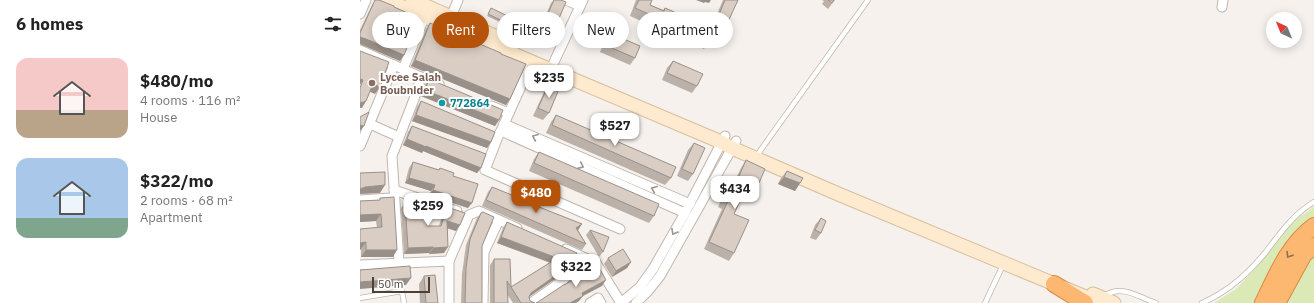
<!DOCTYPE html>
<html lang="en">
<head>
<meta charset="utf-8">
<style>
	:root { --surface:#fff; --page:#f6f6f6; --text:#222; --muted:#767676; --accent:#b45309 }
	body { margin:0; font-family:"IBM Plex Sans",sans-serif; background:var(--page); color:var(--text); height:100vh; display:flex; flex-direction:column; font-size:15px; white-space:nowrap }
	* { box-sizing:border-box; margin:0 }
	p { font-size:13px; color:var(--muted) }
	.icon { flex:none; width:22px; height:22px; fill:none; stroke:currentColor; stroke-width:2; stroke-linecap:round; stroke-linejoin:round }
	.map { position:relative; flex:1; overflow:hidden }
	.panel { display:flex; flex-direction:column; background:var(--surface); width:360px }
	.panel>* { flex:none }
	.banner { position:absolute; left:12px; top:12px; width:380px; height:36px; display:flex; gap:8px }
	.needle { width:26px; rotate:317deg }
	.tools { position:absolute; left:906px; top:12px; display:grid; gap:8px }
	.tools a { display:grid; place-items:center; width:36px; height:36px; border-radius:50%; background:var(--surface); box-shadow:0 2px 10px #0003; font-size:20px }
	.scale { position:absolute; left:12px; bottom:10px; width:58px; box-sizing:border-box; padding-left:4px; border:2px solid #4b4139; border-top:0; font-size:11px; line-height:14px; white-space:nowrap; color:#4b4139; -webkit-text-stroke:3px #fff; paint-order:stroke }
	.price { position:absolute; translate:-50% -34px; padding:0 9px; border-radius:8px; background:#fff; color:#222; font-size:13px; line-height:26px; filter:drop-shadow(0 1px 2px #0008) }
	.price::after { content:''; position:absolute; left:50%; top:24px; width:12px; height:9px; margin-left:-6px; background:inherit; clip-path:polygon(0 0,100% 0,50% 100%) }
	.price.active { background:var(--accent); color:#fff }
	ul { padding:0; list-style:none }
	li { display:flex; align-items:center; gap:12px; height:100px; padding:0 16px }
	li span { display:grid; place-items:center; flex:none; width:112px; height:80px; border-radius:12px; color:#555 }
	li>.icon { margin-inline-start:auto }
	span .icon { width:48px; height:48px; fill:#fffc; stroke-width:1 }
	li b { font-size:17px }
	h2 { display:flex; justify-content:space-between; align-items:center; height:48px; padding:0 16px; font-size:17px }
	.pill { padding:0 14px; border-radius:18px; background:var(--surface); box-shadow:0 2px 10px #0003; font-size:14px; line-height:36px }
	.pill.active { background:var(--accent); color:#fff }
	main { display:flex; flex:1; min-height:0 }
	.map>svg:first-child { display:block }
</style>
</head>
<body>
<main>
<section class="panel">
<h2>6 homes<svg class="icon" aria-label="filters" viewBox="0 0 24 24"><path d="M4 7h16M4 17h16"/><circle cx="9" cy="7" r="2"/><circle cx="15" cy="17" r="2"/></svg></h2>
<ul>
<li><span style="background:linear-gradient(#f6c9c9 65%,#b9a48a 0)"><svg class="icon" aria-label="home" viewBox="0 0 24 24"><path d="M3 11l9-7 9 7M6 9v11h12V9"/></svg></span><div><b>$480/mo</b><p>4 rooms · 116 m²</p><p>House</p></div></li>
<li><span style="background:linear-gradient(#a9c7e8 75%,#7fa58c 0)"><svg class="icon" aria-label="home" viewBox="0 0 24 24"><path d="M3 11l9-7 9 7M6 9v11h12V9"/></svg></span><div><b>$322/mo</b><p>2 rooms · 68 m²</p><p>Apartment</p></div></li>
</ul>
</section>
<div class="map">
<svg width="954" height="303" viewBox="0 0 954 303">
	<rect width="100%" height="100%" fill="#f6f1ec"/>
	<!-- green -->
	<g fill="#dae9b6">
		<path d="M954,207v15l-56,81h-44l22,-14 21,-22 33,-43z"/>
		<path d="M954,255v48h-29l26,-46z"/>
	</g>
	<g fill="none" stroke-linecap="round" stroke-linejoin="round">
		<defs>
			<g id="service">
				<path d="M397,157l3,-6 108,-151"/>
				<path d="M744,296c19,-12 34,1 52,7"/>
				<path d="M0,298l42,-7 2,12"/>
				<path d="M625,303l18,-38"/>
				<path d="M842,303c25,-11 45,-28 63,-50 14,-18 28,-39 49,-51"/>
			</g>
			<g id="minor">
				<path d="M206,0l14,6"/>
				<path d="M862,7l1,-7"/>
				<path d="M0,14l6,-14"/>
				<path d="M91,17l7,-17"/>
				<path d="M0,50l61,27"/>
				<path d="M194,62l29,-62"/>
				<path d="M43,69l22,-53"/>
				<path d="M131,106l18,7 23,-51"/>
				<path d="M149,113l-5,11 186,80"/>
				<path d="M10,124l29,13"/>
				<path d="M144,124l-3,7 184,82"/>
				<path d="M141,131l-2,3 -14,36 135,59"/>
				<path d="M0,146l34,-81"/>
				<path d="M34,190l63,21"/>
				<path d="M0,200l31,-2"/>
				<path d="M206,249l30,14 25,40"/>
				<path d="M89,261l20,-46 10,-4 38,17"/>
				<path d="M39,263l-7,-107 22,-57 7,-22 18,7"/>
				<path d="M0,265l89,-4v42"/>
				<path d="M123,303l1,-51 15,-32"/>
				<path d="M171,303l30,-21 24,-24"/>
				<path d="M230,303l8,-5 3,5"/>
				<path d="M261,303l19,-16 13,-18 32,-56 40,-77"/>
				<path d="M276,303l12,-12 12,-15 76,-135"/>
			</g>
			<g id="secondary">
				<path d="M26,0l335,142 11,6 111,48 257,107"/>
				<path d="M52,0l101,44"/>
				<path d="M733,294l21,9"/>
			</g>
			<g id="motorway">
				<path d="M694,284l31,19"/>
				<path d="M903,303c13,-27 26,-59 51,-77"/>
				<path d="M917,303l27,-49 10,-8"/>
			</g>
		</defs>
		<!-- service casing -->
		<use href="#service" stroke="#c1b7ae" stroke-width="6"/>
		<!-- minor casing -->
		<use href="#minor" stroke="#c1b7ae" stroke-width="11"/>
		<!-- secondary casing -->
		<use href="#secondary" stroke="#d8bf9f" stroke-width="15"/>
		<!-- motorway casing -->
		<use href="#motorway" stroke="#dc893f" stroke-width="18"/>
		<!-- service -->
		<use href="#service" stroke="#fff" stroke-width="4.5"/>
		<!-- minor -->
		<use href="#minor" stroke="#fff" stroke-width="9"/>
		<!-- secondary -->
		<use href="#secondary" stroke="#feeace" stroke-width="13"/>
		<!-- motorway -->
		<use href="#motorway" stroke="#fcb771" stroke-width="16"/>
	</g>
	<!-- wall -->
	<g fill="#bbb1a9">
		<path d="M15,0l29,55 -4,6 -40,-17v-14l12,-25z"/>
		<path d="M194,0h7l-4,23 -4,6 -11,-5 9,-21z"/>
		<path d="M276,0h16l-2,5 13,5 2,-2 46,20 12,-28h15l-21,43 -3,-2 -3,5 -4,-2 -3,5 -74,-33z"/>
		<path d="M462,0h13l-7,9 -6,-5 2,-3z"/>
		<path d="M131,8l20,17 -1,2 -23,-11z"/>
		<path d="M70,23l71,31 9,45 -4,6 -95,-39 15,-37z"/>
		<path d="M250,33l25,25 -5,7 -30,-13 5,-12z"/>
		<path d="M313,61l24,25 -5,7 -30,-13 5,-12z"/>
		<path d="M69,79l70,41 -4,6 -74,-30 4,-11z"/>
		<path d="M189,84v29l-6,7 -10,-4 11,-24z"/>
		<path d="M61,101l70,41 -4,6 -75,-27 5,-14z"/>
		<path d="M196,115l115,63 -6,7 -119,-52 5,-11z"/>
		<path d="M52,126l69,42 -4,5 -54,-22 -1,2 -19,-8 5,-13z"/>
		<path d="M334,143l-1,31 -5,7 -11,-5 11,-26z"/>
		<path d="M179,152l115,64 -5,7 -120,-52 5,-12z"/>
		<path d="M386,160l13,23 -5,7 -8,-3 -12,27v39l-5,8 -25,-12 18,-40 -4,-2 9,-21 5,-7 3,1 6,-12z"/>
		<path d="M53,162l26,8 1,-2 13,8 15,32 -39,-13 2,-4 -26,-8 4,-15z"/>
		<path d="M427,171l13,12 -5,8 -17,-7 3,-6z"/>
		<path d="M132,187l42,18 48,19 -4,6 8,14 -4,6 -100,-44 6,-14z"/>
		<path d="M20,198l13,59h-32v-8l-1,1v-21l17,-1 -1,-7 -16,1v-21l19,-1z"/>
		<path d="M45,203l22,23h12l4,-13 4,-6 9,24 -8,-3 -4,25 -15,1v-1l-25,1 -3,-46z"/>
		<path d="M121,213l1,33v57h-21l1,-29 4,-29 11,-27z"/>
		<path d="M461,218v15l-5,7 -6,-2 5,-13z"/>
		<path d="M147,222l64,42 -7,6 -10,-4 1,13 -26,18 1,4 5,2h-22l-6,-9 1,9h-18v-38l4,-6 17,28 -4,4 4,-4 39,-24 -53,-20 6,-15z"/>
		<path d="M230,230l13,22 -4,5 -13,-22z"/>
		<path d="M248,258l23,4 -4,6 -15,9 -8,-13z"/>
		<path d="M64,276l14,27h-18l-1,-19z"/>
	</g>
	<!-- shaded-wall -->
	<g fill="#999089">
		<path d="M336,0h15l-2,3 -4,-1 -1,1z"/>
		<path d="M358,33l4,2 -5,8 -3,-2 -3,5 -4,-2 4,-8z"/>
		<path d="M0,37l6,2 38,16 -4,6 -40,-17z"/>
		<path d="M55,60l95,39 -4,6 -95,-39z"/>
		<path d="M0,79l3,1 -3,5z"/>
		<path d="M13,84l7,3 -5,7 -7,-3z"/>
		<path d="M65,90l74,30 -4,6 -74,-30z"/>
		<path d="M6,101l-4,7h-2v-5z"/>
		<path d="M56,115l75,27 -4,6 -75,-27z"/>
		<path d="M0,125l4,1 -4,5z"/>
		<path d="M47,139l19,7 55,22 -4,5 -54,-22 -1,2 -19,-8z"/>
		<path d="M424,177l16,6 -5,8 -17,-7z"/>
		<path d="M49,178l26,7 -4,6 -26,-8z"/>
		<path d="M25,185l-5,8 -20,1v-5l5,-2z"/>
		<path d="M73,190l39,13 -4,5 -39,-13z"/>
		<path d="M21,214l-5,7 -16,1v-7z"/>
		<path d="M87,221l13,4 -4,6 -13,-4z"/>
		<path d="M222,224l-4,6 -6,4 4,-6z"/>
		<path d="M141,237l74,21 -4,6 -7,6 -13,-5 1,-2 -55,-20z"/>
		<path d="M6,242l-5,7 -1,1v-7z"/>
		<path d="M73,247l-4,6 -25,1 4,-6z"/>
		<path d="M88,247l-4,6 -15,1 4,-6z"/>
		<path d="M6,250h31l-4,7h-32z"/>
		<path d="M271,262l-4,6 -15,9 4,-6z"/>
		<path d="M199,273l-4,6 -28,19 4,-5z"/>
		<path d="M51,278l-5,7 -46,4v-7z"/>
		<path d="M246,280l-4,6 -19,10 -4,5 -3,2h-6l12,-10z"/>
	</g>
	<!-- building -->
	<g fill="#dacec4" stroke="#999089">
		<path d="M15,0h4l15,6v1l25,11 -15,37 -38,-16 -6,-2v-4z"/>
		<path d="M194,0h7l5,2 -9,21 -11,-5z"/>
		<path d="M279,0h13l-2,5 14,6 1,-3 48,21 12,-29h13l-16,35 -4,-2 -2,5 -5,-2 -2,5 -74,-33z"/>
		<path d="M468,0h6l-2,3z"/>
		<path d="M131,8l23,11 -3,6 -23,-11z"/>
		<path d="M70,23l71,30v1l25,10 -16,35 -95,-39z"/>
		<path d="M250,33l30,13 -5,12 -30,-13z"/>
		<path d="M0,51l29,11 -9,25 -7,-3 -7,17 -6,2v-15l3,-8 -3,-1z"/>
		<path d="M313,61l30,13 -6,12 -30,-13z"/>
		<path d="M69,79l74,31 -4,10 -74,-30z"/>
		<path d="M189,84l10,5 -10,24 -11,-5z"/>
		<path d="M61,101l74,31 -4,10 -75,-27z"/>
		<path d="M9,112l-5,14 -4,-1v-8z"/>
		<path d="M196,115l120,52 -5,11 -119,-53z"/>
		<path d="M52,126l74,28 -5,14 -55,-22v1l-19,-8z"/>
		<path d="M334,143l11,5 -12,26 -11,-5z"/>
		<path d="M179,152l120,52 -5,12 -120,-53z"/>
		<path d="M386,160l19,9 -6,14 -9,-4 -16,35 15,6 -15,33 -25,-11 19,-41 -5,-2 9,-20 5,2z"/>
		<path d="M53,162l26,8 1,-2 14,5 -1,3 25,8 -6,19 -39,-13 2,-5 -26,-7z"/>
		<path d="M427,171l16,7 -3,5 -16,-6z"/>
		<path d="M25,172v13l-20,2 -5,2v-16z"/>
		<path d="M132,187l42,17v1l48,19 -6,4 10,16 -100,-44z"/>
		<path d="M34,197l3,53h-31v-8l-6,1v-14l22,-2 -1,-13 -21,1v-14l20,-1v-2z"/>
		<path d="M66,202l1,24h14l6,-19 18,6 -5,12 -13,-4 1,26 -15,1v-1l-25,1 -3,-45z"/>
		<path d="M123,212l11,5 -12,29v57h-17l1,-35 4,-29 11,-26z"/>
		<path d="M461,218l5,3 -5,12 -6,-3z"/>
		<path d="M147,222l70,31 -2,5 -7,6 -13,-5 2,-1 -56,-21z"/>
		<path d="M230,230l19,7 -6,15z"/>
		<path d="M263,249l8,13 -15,9 -8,-13z"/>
		<path d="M134,259h16l1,28 -4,-6 1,22h-14z"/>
		<path d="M191,262l8,11 -28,20 -2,4 1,4 5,2h-14l-10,-16z"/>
		<path d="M50,266l1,12 -51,4v-12z"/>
		<path d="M238,266l8,14 -24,13 1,3 -13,7h-34l2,-1 27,-18 -1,1z"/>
		<path d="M75,275l3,28h-12l-2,-27z"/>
	</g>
	<!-- one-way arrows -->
	<defs><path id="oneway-chevron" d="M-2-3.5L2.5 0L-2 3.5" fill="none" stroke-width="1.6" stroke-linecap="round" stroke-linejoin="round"/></defs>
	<g stroke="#9c9692">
		<use href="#oneway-chevron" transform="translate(175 137) rotate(-157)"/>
		<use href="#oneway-chevron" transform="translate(221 166) rotate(24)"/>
		<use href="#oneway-chevron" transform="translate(294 189) rotate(-157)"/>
		<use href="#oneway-chevron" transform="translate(314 232) rotate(120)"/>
	</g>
	<use stroke="#92704f" href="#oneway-chevron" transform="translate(929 255) rotate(122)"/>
	<!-- markers -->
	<circle fill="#8d6e63" stroke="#fff" stroke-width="1.5" cx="12" cy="83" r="4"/>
	<circle fill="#0f9aa8" stroke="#fff" stroke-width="1.5" cx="82" cy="103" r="4"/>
	<g text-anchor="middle" stroke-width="4" stroke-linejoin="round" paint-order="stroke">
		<!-- education labels -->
		<g font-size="11" font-weight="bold" fill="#785e54" stroke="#fff" text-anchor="start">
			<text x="20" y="81">Lycee Salah<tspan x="20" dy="13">Boubnider</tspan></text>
		</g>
		<!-- culture labels -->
		<g font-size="11" font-weight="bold" fill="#0d838f" stroke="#fff" text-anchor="start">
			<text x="90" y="107">772864</text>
		</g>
	</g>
</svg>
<div class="tools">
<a><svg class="needle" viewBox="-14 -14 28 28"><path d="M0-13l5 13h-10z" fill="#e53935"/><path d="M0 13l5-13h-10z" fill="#767676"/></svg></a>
</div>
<div class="scale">50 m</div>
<b class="price" style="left:189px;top:99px">$235</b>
<b class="price" style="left:255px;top:147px">$527</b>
<b class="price" style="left:375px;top:210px">$434</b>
<b class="price active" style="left:176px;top:214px">$480</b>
<b class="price" style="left:68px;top:227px">$259</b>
<b class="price" style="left:216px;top:288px">$322</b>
<div class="banner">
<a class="pill">Buy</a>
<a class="pill active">Rent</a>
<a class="pill">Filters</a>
<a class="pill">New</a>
<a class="pill">Apartment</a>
</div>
</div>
</main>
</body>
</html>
